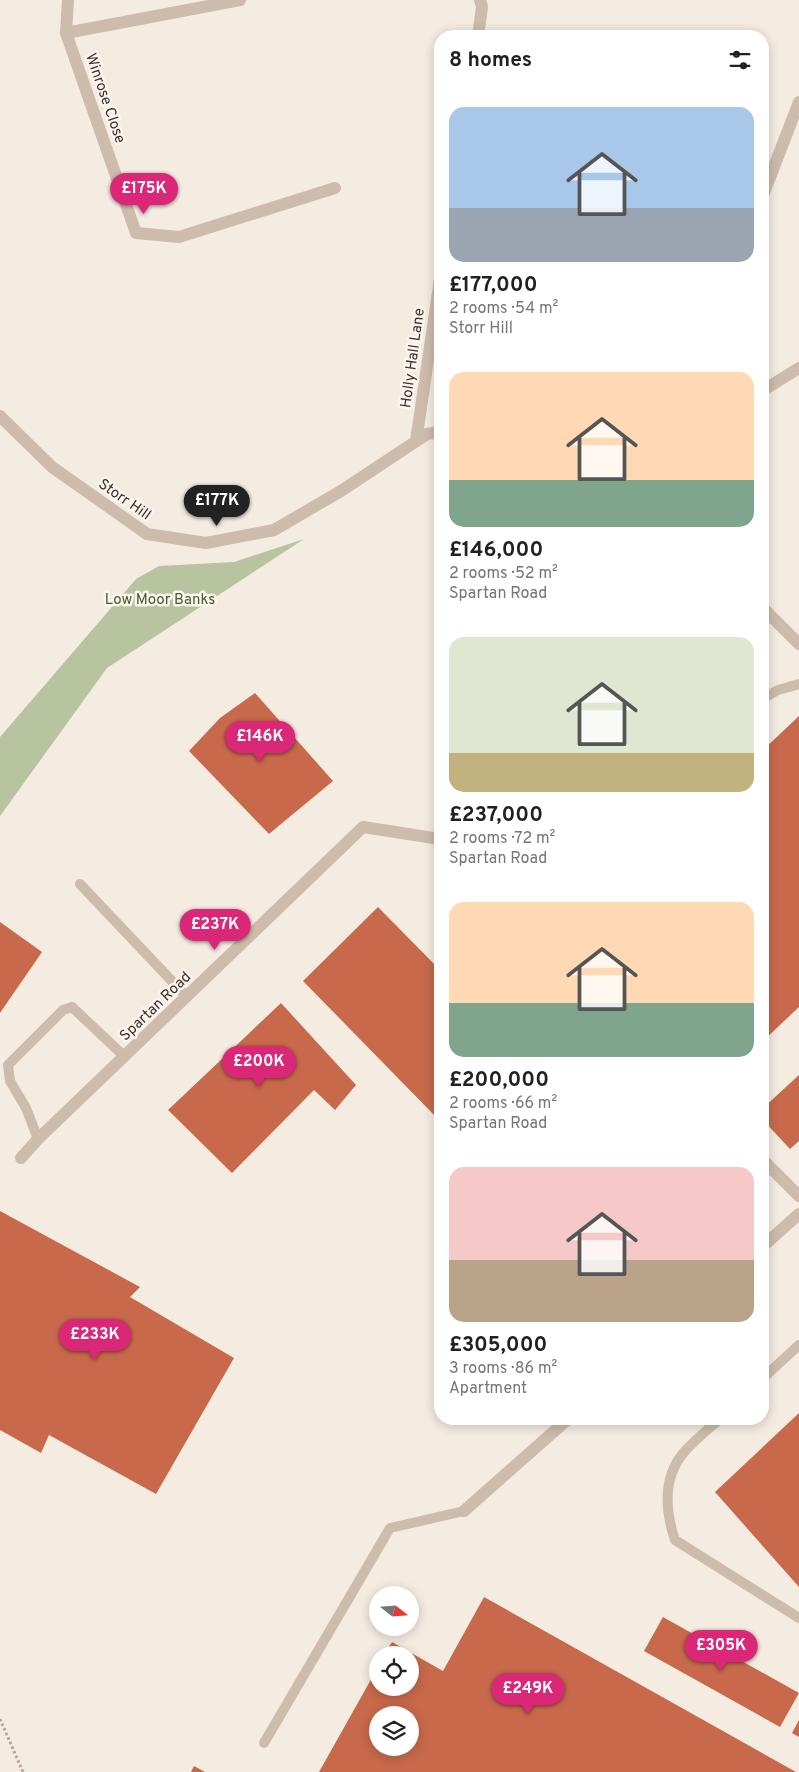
<!DOCTYPE html>
<html lang="en">
<head>
<meta charset="utf-8">
<style>
	:root { --surface:#fff; --page:#f2f2f2; --text:#202124; --muted:#757577; --accent:#db2777 }
	body { margin:0; font-family:Overpass,sans-serif; background:var(--page); color:var(--text); height:100vh; display:flex; flex-direction:column; font-size:19px; white-space:nowrap }
	* { box-sizing:border-box; margin:0 }
	p { font-size:16px; color:var(--muted) }
	.icon { flex:none; width:28px; height:28px; fill:none; stroke:currentColor; stroke-width:2; stroke-linecap:round; stroke-linejoin:round }
	.map { position:relative; flex:1; overflow:hidden }
	.side { position:absolute; left:434px; top:30px; width:335px; height:1395px; display:flex; flex-direction:column; background:var(--surface); border-radius:20px; box-shadow:0 2px 12px #0003 }
	.side>* { flex:none }
	.needle { width:32px; rotate:107deg }
	.buttons { position:absolute; left:369px; top:1586px; display:grid; gap:10px }
	.buttons a { display:grid; place-items:center; width:50px; height:50px; border-radius:50%; background:var(--surface); box-shadow:0 2px 12px #0003; font-size:25px }
	.price { position:absolute; translate:-50% -42px; padding:0 11px; border-radius:18px; background:var(--accent); color:#fff; font-size:16px; line-height:32px; filter:drop-shadow(0 1px 2px #0008) }
	.price::after { content:''; position:absolute; left:50%; top:30px; width:15px; height:11px; margin-left:-8px; background:inherit; clip-path:polygon(0 0,100% 0,50% 100%) }
	.price.current { background:#222; color:#fff }
	ul { padding:0; list-style:none }
	li { display:grid; align-content:center; gap:10px; height:265px; padding:0 15px }
	li span { display:grid; place-items:center; height:155px; border-radius:15px; color:#555 }
	li>.icon { margin-inline-start:auto }
	span .icon { width:90px; height:90px; fill:#fffc; stroke-width:1 }
	li b { font-size:21px }
	h2 { display:flex; justify-content:space-between; align-items:center; height:60px; padding:0 15px; font-size:21px }
	.map>svg:first-child { display:block }
</style>
</head>
<body>
<div class="map">
<svg width="799" height="1772" viewBox="0 0 799 1772">
	<rect width="100%" height="100%" fill="#f4ebe1"/>
	<!-- green -->
	<path fill="#b8c4a0" d="M304,539l-197,129 -107,148v-79l136,-158 23,-13 75,-4z"/>
	<!-- building -->
	<g fill="#c8694b" fill-rule="evenodd">
		<path d="M255,693l78,88 -64,53 -80,-83 31,-33z"/>
		<path d="M799,716v291l-37,35v-291z"/>
		<path d="M378,907l62,63v151l-137,-140z"/>
		<path d="M0,922l42,30 -42,61z"/>
		<path d="M281,1003l75,82 -21,25 -21,-20 -82,83 -64,-63z"/>
		<path d="M799,1075v66l-9,8 -28,-30v-10z"/>
		<path d="M0,1211l140,76 -10,10 104,61 -78,136 -107,-59 -8,18 -41,-23z"/>
		<path d="M799,1413v174l-84,-95z"/>
		<path d="M484,1597l312,175h-477l59,-105v21h32v-33h-26l8,-13 51,29zM378,1715h32v33h-32z"/>
		<path d="M663,1617l136,76 -19,34 -136,-76z"/>
		<path d="M799,1720v17l-7,-4z"/>
		<path d="M194,1766l11,6h-14z"/>
	</g>
	<g fill="none" stroke-linecap="round" stroke-linejoin="round">
		<!-- path -->
		<path stroke="#b9a596" stroke-width="3" stroke-dasharray="2.5 2.5" stroke-linecap="butt" d="M0,1719l23,53"/>
		<!-- lane -->
		<g stroke="#cdbbac" stroke-width="10">
			<path d="M762,699l16,-9 21,-6"/>
			<path d="M80,884l107,113"/>
			<path d="M38,1139l-12,-31 -16,-27 -2,-16 55,-55 9,-3 53,50"/>
			<path d="M762,1379l37,-34"/>
			<path d="M720,1419c-12,10 -24,20 -35,32 -23,26 -20,59 -10,89l124,78"/>
			<path d="M264,1743l126,-215 74,-17"/>
		</g>
		<!-- street -->
		<g stroke="#cdbbac" stroke-width="12">
			<path d="M68,0l-2,33 70,200 43,4 156,-49"/>
			<path d="M66,33l174,-33"/>
			<path d="M478,36l4,-29 -2,-7"/>
			<path d="M762,198l37,-96"/>
			<path d="M762,391l37,-23"/>
			<path d="M0,416l52,51 95,67 59,9 68,-13 67,-39 86,-57 13,-2"/>
			<path d="M416,441l24,-162"/>
			<path d="M762,607l37,37"/>
			<path d="M21,1158l17,-19 325,-312 77,12"/>
			<path d="M762,1159l37,37"/>
			<path d="M762,1247l37,-33"/>
			<path d="M464,1511l104,-92"/>
		</g>
	</g>
	<g text-anchor="middle" stroke-width="5" stroke-linejoin="round" paint-order="stroke">
		<!-- street labels -->
		<g font-size="15" fill="#3b302b" stroke="#fbf5ee">
			<text transform="translate(106 98) rotate(71)" y="5">Winrose Close</text>
			<text transform="translate(412 358) rotate(-82)" y="5">Holly Hall Lane</text>
			<text transform="translate(125 499) rotate(35)" y="5">Storr Hill</text>
			<text transform="translate(155 1006) rotate(-44)" y="5">Spartan Road</text>
		</g>
		<!-- park labels -->
		<g font-size="15" fill="#4a5a2e" stroke="#fbf5ee">
			<text x="160" y="604">Low Moor Banks</text>
		</g>
	</g>
</svg>
<div class="buttons">
<a><svg class="needle" viewBox="-14 -14 28 28"><path d="M0-13l5 13h-10z" fill="#e53935"/><path d="M0 13l5-13h-10z" fill="#757577"/></svg></a>
<a><svg class="icon" aria-label="locate" viewBox="0 0 24 24"><circle cx="12" cy="12" r="6"/><path d="M12 2v4M12 18v4M2 12h4M18 12h4"/></svg></a>
<a><svg class="icon" aria-label="layers" viewBox="0 0 24 24"><path d="M12 4l9 5-9 5-9-5zM3 14l9 5 9-5"/></svg></a>
</div>
<b class="price" style="left:144px;top:215px">£175K</b>
<b class="price current" style="left:217px;top:527px">£177K</b>
<b class="price" style="left:260px;top:763px">£146K</b>
<b class="price" style="left:215px;top:951px">£237K</b>
<b class="price" style="left:259px;top:1088px">£200K</b>
<b class="price" style="left:95px;top:1361px">£233K</b>
<b class="price" style="left:721px;top:1672px">£305K</b>
<b class="price" style="left:528px;top:1715px">£249K</b>
<section class="side">
<h2>8 homes<svg class="icon" aria-label="filters" viewBox="0 0 24 24"><path d="M4 7h16M4 17h16"/><circle cx="9" cy="7" r="2"/><circle cx="15" cy="17" r="2"/></svg></h2>
<ul>
<li><span style="background:linear-gradient(#a9c7e8 65%,#9aa5b1 0)"><svg class="icon" aria-label="home" viewBox="0 0 24 24"><path d="M3 11l9-7 9 7M6 9v11h12V9"/></svg></span><div><b>£177,000</b><p>2 rooms · 54 m²</p><p>Storr Hill</p></div></li>
<li><span style="background:linear-gradient(#ffd9b3 70%,#7fa58c 0)"><svg class="icon" aria-label="home" viewBox="0 0 24 24"><path d="M3 11l9-7 9 7M6 9v11h12V9"/></svg></span><div><b>£146,000</b><p>2 rooms · 52 m²</p><p>Spartan Road</p></div></li>
<li><span style="background:linear-gradient(#dfe7d0 75%,#c2b280 0)"><svg class="icon" aria-label="home" viewBox="0 0 24 24"><path d="M3 11l9-7 9 7M6 9v11h12V9"/></svg></span><div><b>£237,000</b><p>2 rooms · 72 m²</p><p>Spartan Road</p></div></li>
<li><span style="background:linear-gradient(#ffd9b3 65%,#7fa58c 0)"><svg class="icon" aria-label="home" viewBox="0 0 24 24"><path d="M3 11l9-7 9 7M6 9v11h12V9"/></svg></span><div><b>£200,000</b><p>2 rooms · 66 m²</p><p>Spartan Road</p></div></li>
<li><span style="background:linear-gradient(#f6c9c9 60%,#b9a48a 0)"><svg class="icon" aria-label="home" viewBox="0 0 24 24"><path d="M3 11l9-7 9 7M6 9v11h12V9"/></svg></span><div><b>£305,000</b><p>3 rooms · 86 m²</p><p>Apartment</p></div></li>
</ul>
</section>
</div>
</body>
</html>
